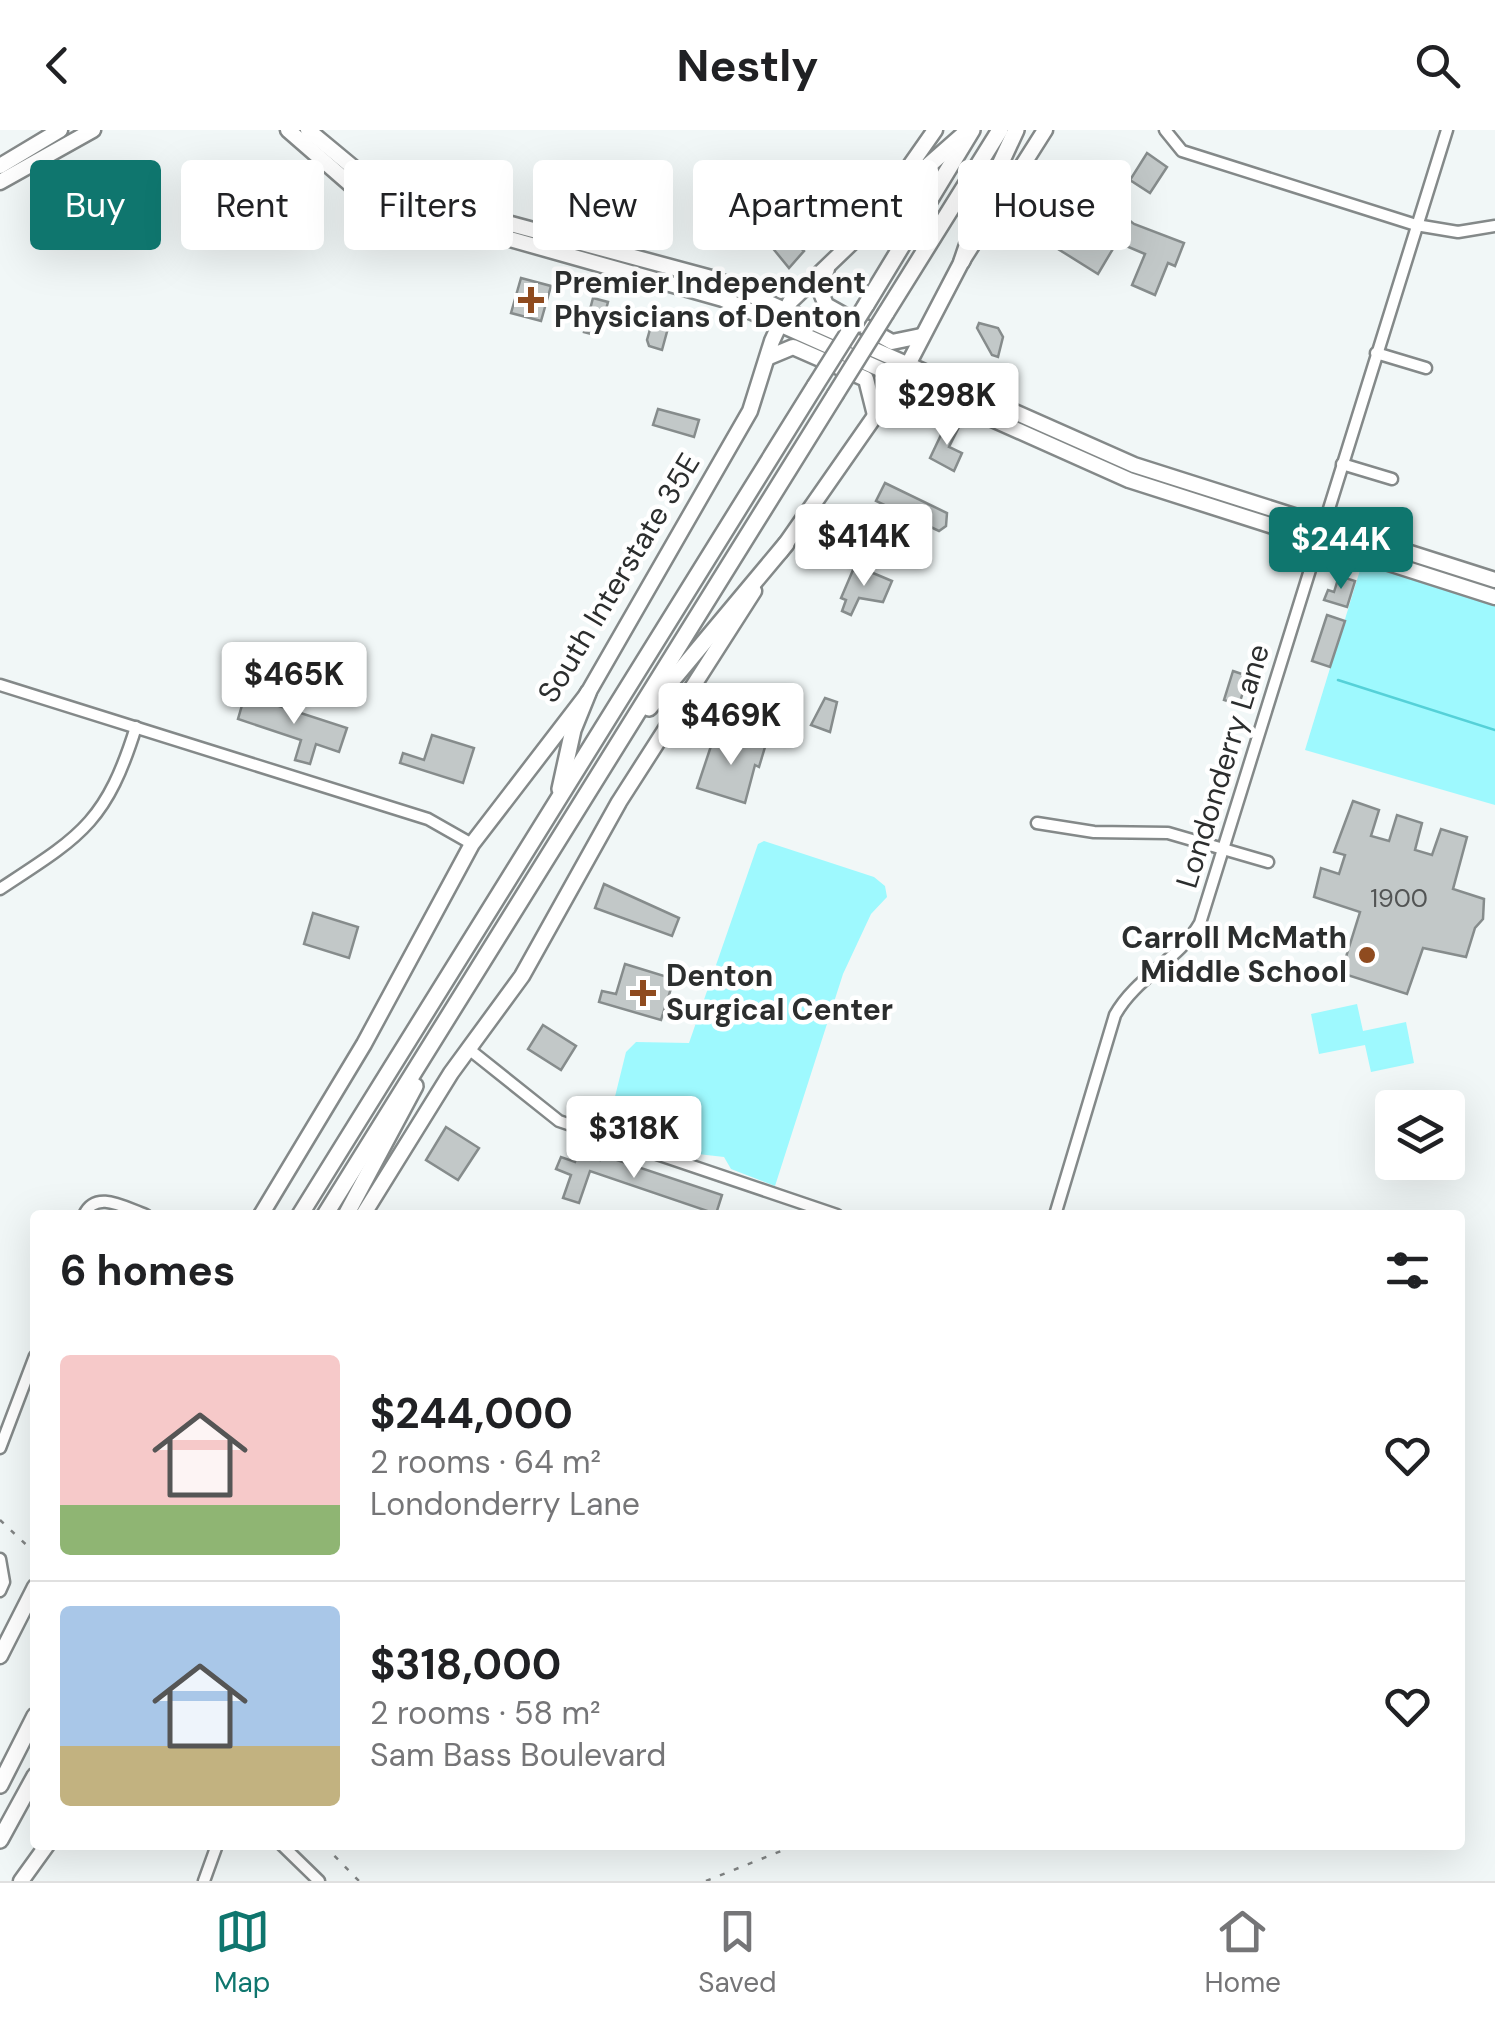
<!DOCTYPE html>
<html lang="en">
<head>
<meta charset="utf-8">
<style>
	:root { --surface:#fff; --page:#f6f6f6; --text:#202124; --muted:#757577; --line:#e0e0e0; --accent:#0f766e }
	body { margin:0; font-family:"DM Sans",sans-serif; background:var(--page); color:var(--text); height:100vh; display:flex; flex-direction:column; font-size:38px; white-space:nowrap }
	* { box-sizing:border-box; margin:0 }
	p { font-size:32px; color:var(--muted) }
	.icon { flex:none; width:55px; height:55px; fill:none; stroke:currentColor; stroke-width:2; stroke-linecap:round; stroke-linejoin:round }
	.map { position:relative; flex:1; overflow:hidden }
	.side { position:absolute; left:30px; top:1080px; width:1435px; height:640px; display:flex; flex-direction:column; background:var(--surface); border-radius:10px; box-shadow:0 10px 40px #0002 }
	.side>* { flex:none }
	.banner { position:absolute; left:30px; top:30px; width:1435px; height:90px; display:flex; gap:20px }
	.tools { position:absolute; left:1375px; top:960px; display:grid; gap:20px }
	.tools a { display:grid; place-items:center; width:90px; height:90px; border-radius:10px; background:var(--surface); box-shadow:0 10px 40px #0002; font-size:50px }
	.price { position:absolute; translate:-50% -85px; padding:0 22px; border-radius:10px; background:#fff; color:#222; font-size:32px; line-height:65px; filter:drop-shadow(0 2px 5px #0008) }
	.price::after { content:''; position:absolute; left:50%; top:60px; width:30px; height:22px; margin-left:-15px; background:inherit; clip-path:polygon(0 0,100% 0,50% 100%) }
	.price.selected { background:var(--accent); color:#fff }
	ul { padding:0; list-style:none }
	li { display:flex; align-items:center; gap:30px; height:250px; padding:0 30px }
	li+li { border-top:2px solid var(--line) }
	li span { display:grid; place-items:center; flex:none; width:280px; height:200px; border-radius:10px; color:#555 }
	li>.icon { margin-inline-start:auto }
	span .icon { width:120px; height:120px; fill:#fffc; stroke-width:1 }
	li b { font-size:42px }
	h2 { display:flex; justify-content:space-between; align-items:center; height:120px; padding:0 30px; font-size:42px }
	.tag { padding:0 35px; border-radius:10px; background:var(--surface); box-shadow:0 10px 40px #0002; font-size:35px; line-height:90px }
	.tag.selected { background:var(--accent); color:#fff }
	header { display:flex; justify-content:space-between; align-items:center; height:130px; padding:0 30px; background:var(--surface); font-size:45px; font-weight:700 }
	.tab-bar { display:flex; justify-content:space-around; align-items:center; height:140px; border-top:2px solid var(--line); background:var(--surface); font-size:28px; color:var(--muted) }
	.tab-bar a { display:grid; justify-items:center; gap:5px }
	.tab-bar .selected { color:var(--accent) }
	.map>svg:first-child { display:block }
</style>
</head>
<body>
<header><svg class="icon" aria-label="back" viewBox="0 0 24 24"><path d="M15 5l-7 7 7 7"/></svg>Nestly<svg class="icon" aria-label="search" viewBox="0 0 24 24"><circle cx="10" cy="10" r="6"/><path d="M15 15l6 6"/></svg></header>
<div class="map">
<svg width="1495" height="1751" viewBox="0 0 1495 1751">
	<rect width="100%" height="100%" fill="#f1f7f7"/>
	<!-- green -->
	<g fill="#9ef9fe">
		<path d="M1364,427l131,40v208l-190,-55z"/>
		<path d="M764,711l110,36 11,9 2,11 -16,17 -28,60 -68,212 -44,-17 -7,-12 -52,-6 -64,-26 18,-73 10,-10 53,1 69,-199z"/>
		<path d="M1357,874l6,27 43,-9 8,41 -43,9 -6,-27 -46,9 -8,-40z"/>
	</g>
	<g fill="none" stroke-linecap="round" stroke-linejoin="round">
		<!-- stream -->
		<path stroke="#55d1d8" stroke-width="2.5" d="M1338,550l157,50"/>
	</g>
	<!-- building -->
	<g fill="#c2c8c8" stroke="#868c8c" stroke-width="2.5">
		<path d="M1147,23l20,14 -17,26 -20,-13z"/>
		<path d="M1085,56l49,38 50,19 -9,23 -7,-3 -13,32 -23,-10 13,-31 -28,-12 -19,32 -48,-30z"/>
		<path d="M779,99l25,22 -15,17 -23,-28z"/>
		<path d="M521,148l30,8 -10,35 -30,-8z"/>
		<path d="M593,168l15,4 -9,34 -15,-4z"/>
		<path d="M655,182l16,5 -9,33 -13,-4 -2,-6z"/>
		<path d="M979,193l19,5 5,9 -5,20 -6,-2 -15,-27z"/>
		<path d="M658,279l41,11 -5,17 -41,-12z"/>
		<path d="M947,292l12,5 -10,20 13,6 -8,18 -24,-13z"/>
		<path d="M885,353l62,30 -1,13 -7,5 -63,-30z"/>
		<path d="M861,438l31,13 -9,21 -24,-4 -8,17 -9,-4 4,-11 -5,-2 12,-28 7,2z"/>
		<path d="M1339,446l16,5 -8,26 -23,-7 4,-10 6,2z"/>
		<path d="M1327,485l18,6 -15,46 -18,-6z"/>
		<path d="M1233,541l15,5 -9,29 -15,-5z"/>
		<path d="M245,565l102,33 -8,24 -23,-8 -6,20 -15,-4 6,-20 -63,-21z"/>
		<path d="M825,568l12,4 -7,30 -19,-7z"/>
		<path d="M723,604l42,13 -6,20 -4,-2 -10,38 -48,-15 17,-51 7,3z"/>
		<path d="M432,605l42,13 -11,35 -63,-20 3,-10 21,7z"/>
		<path d="M1353,671l26,9 -8,26 18,5 8,-26 25,8 -7,27 17,5 9,-26 26,8 -14,52 31,10 -1,20 -8,9 -9,29 -43,-9 -16,46 -66,-21 19,-61 -46,-15 7,-29 18,6 6,-19 -11,-3z"/>
		<path d="M604,754l75,34 -7,18 -77,-28z"/>
		<path d="M313,783l45,14 -9,31 -45,-14z"/>
		<path d="M625,834l49,15 -13,41 -62,-18 3,-11 14,3z"/>
		<path d="M543,895l33,21 -15,24 -33,-21z"/>
		<path d="M446,997l33,21 -21,32 -32,-20z"/>
		<path d="M578,1023l22,7 2,-5 120,40 -6,19 -126,-43 -11,32 -16,-5 8,-23 -15,-6 5,-12 14,5z"/>
	</g>
	<g fill="none" stroke-linecap="round" stroke-linejoin="round">
		<defs>
			<g id="minor">
				<path d="M1165,0l17,21 234,74 42,7 37,-6"/>
				<path d="M1376,223l50,15"/>
				<path d="M1342,334l50,15"/>
				<path d="M0,555l428,134 44,25"/>
				<path d="M1037,693l57,9 74,1 100,29"/>
				<path d="M0,759c81,-53 106,-66 136,-162"/>
				<path d="M470,920l89,71 278,94"/>
				<path d="M84,1085c12,-26 41,-7 62,0"/>
				<path d="M1055,1085l60,-200c21,-38 63,-54 85,-92l247,-793"/>
				<path d="M0,1318l35,-92"/>
				<path d="M0,1429l4,23 -4,9"/>
				<path d="M282,1715l37,36"/>
				<path d="M204,1751l13,-36"/>
			</g>
			<g id="major">
				<path d="M288,0l62,54 50,24 323,91 406,181 366,117"/>
				<path d="M308,0l47,39 45,25 315,85 419,186 361,115"/>
				<path d="M0,36l60,-36"/>
				<path d="M0,52l93,-52"/>
				<path d="M827,139l-8,19 7,17 66,37 29,-6"/>
				<path d="M769,227l24,-10 73,32 9,36"/>
				<path d="M780,422l120,-172 62,-119 83,-131"/>
				<path d="M261,1085l103,-171 108,-200 116,-151 162,-282 22,-70 18,-39 75,-72 70,-100"/>
				<path d="M363,1085l88,-142 71,-97 97,-174 135,-211"/>
				<path d="M0,1526l35,-69"/>
				<path d="M21,1751l26,-36"/>
			</g>
			<g id="highway">
				<path d="M887,72l76,-67"/>
				<path d="M962,131l18,-53 36,-78"/>
				<path d="M866,175l106,-175"/>
				<path d="M886,183l114,-183"/>
				<path d="M649,578l137,-164"/>
				<path d="M560,659l13,-59 15,-37"/>
				<path d="M300,1085l515,-829"/>
				<path d="M325,1085l510,-820"/>
				<path d="M346,1085l69,-129"/>
				<path d="M0,1655l35,-69"/>
				<path d="M0,1710l35,-64"/>
			</g>
		</defs>
		<!-- minor casing -->
		<use href="#minor" stroke="#848989" stroke-width="15"/>
		<!-- major casing -->
		<use href="#major" stroke="#848989" stroke-width="19"/>
		<!-- highway casing -->
		<use href="#highway" stroke="#848989" stroke-width="20"/>
		<!-- minor -->
		<use href="#minor" stroke="#fff" stroke-width="10"/>
		<!-- major -->
		<use href="#major" stroke="#fff" stroke-width="14"/>
		<!-- highway -->
		<use href="#highway" stroke="#fff" stroke-width="15"/>
		<!-- rail -->
		<g stroke="#818484" stroke-width="2.5" stroke-dasharray="5 10" stroke-linecap="butt">
			<path d="M0,1390l35,33"/>
			<path d="M324,1715l35,36"/>
			<path d="M706,1751l90,-36"/>
		</g>
		<defs>
			<g id="highway-bridge">
				<path d="M815,256l51,-81"/>
				<path d="M835,265l51,-82"/>
			</g>
		</defs>
		<!-- highway-bridge casing -->
		<use href="#highway-bridge" stroke="#848989" stroke-width="20" stroke-linecap="butt"/>
		<!-- highway-bridge -->
		<use href="#highway-bridge" stroke="#fff" stroke-width="15"/>
	</g>
	<!-- markers -->
	<g fill="#8f4b1f" stroke="#fff" stroke-width="4">
		<path d="M526 155h10v10h10v10h-10v10h-10v-10h-10v-10h10z"/>
		<circle cx="1367" cy="825" r="10"/>
		<path d="M638 848h10v10h10v10h-10v10h-10v-10h-10v-10h10z"/>
	</g>
	<g text-anchor="middle" stroke-width="9" stroke-linejoin="round" paint-order="stroke">
		<!-- number labels -->
		<g font-size="25" fill="#525454">
			<text x="1399" y="777">1900</text>
		</g>
		<!-- poi labels -->
		<g font-size="30" font-weight="bold" fill="#2c2e2e" stroke="#fff" text-anchor="start">
			<text x="554" y="163">Premier Independent<tspan x="554" dy="34">Physicians of Denton</tspan></text>
			<text x="1347" y="818" text-anchor="end">Carroll McMath<tspan x="1347" dy="34">Middle School</tspan></text>
			<text x="666" y="856">Denton<tspan x="666" dy="34">Surgical Center</tspan></text>
		</g>
		<!-- street labels -->
		<g font-size="30" fill="#2c2e2e" stroke="#fff">
			<text transform="translate(619 448) rotate(-59)" y="10">South Interstate 35E</text>
			<text transform="translate(1223 636) rotate(-73)" y="10">Londonderry Lane</text>
		</g>
	</g>
</svg>
<div class="tools">
<a><svg class="icon" aria-label="layers" viewBox="0 0 24 24"><path d="M12 4l9 5-9 5-9-5zM3 14l9 5 9-5"/></svg></a>
</div>
<b class="price" style="left:947px;top:318px">$298K</b>
<b class="price" style="left:864px;top:459px">$414K</b>
<b class="price selected" style="left:1341px;top:462px">$244K</b>
<b class="price" style="left:294px;top:597px">$465K</b>
<b class="price" style="left:731px;top:638px">$469K</b>
<b class="price" style="left:634px;top:1051px">$318K</b>
<div class="banner">
<a class="tag selected">Buy</a>
<a class="tag">Rent</a>
<a class="tag">Filters</a>
<a class="tag">New</a>
<a class="tag">Apartment</a>
<a class="tag">House</a>
</div>
<section class="side">
<h2>6 homes<svg class="icon" aria-label="filters" viewBox="0 0 24 24"><path d="M4 7h16M4 17h16"/><circle cx="9" cy="7" r="2"/><circle cx="15" cy="17" r="2"/></svg></h2>
<ul>
<li><span style="background:linear-gradient(#f6c9c9 75%,#8fb573 0)"><svg class="icon" aria-label="home" viewBox="0 0 24 24"><path d="M3 11l9-7 9 7M6 9v11h12V9"/></svg></span><div><b>$244,000</b><p>2 rooms · 64 m²</p><p>Londonderry Lane</p></div><svg class="icon" aria-label="heart" viewBox="0 0 24 24"><path d="M12 20l-8-8c-3-5 5-10 8-4 3-6 11-1 8 4z"/></svg></li>
<li><span style="background:linear-gradient(#a9c7e8 70%,#c2b280 0)"><svg class="icon" aria-label="home" viewBox="0 0 24 24"><path d="M3 11l9-7 9 7M6 9v11h12V9"/></svg></span><div><b>$318,000</b><p>2 rooms · 58 m²</p><p>Sam Bass Boulevard</p></div><svg class="icon" aria-label="heart" viewBox="0 0 24 24"><path d="M12 20l-8-8c-3-5 5-10 8-4 3-6 11-1 8 4z"/></svg></li>
</ul>
</section>
</div>
<nav class="tab-bar">
<a class="selected"><svg class="icon" aria-label="map" viewBox="0 0 24 24"><path d="M3 6l6-2 6 2 6-2v14l-6 2-6-2-6 2zM9 4v14M15 6v14"/></svg>Map</a>
<a><svg class="icon" aria-label="saved" viewBox="0 0 24 24"><path d="M7 4h10v16l-5-4-5 4z"/></svg>Saved</a>
<a><svg class="icon" aria-label="home" viewBox="0 0 24 24"><path d="M3 11l9-7 9 7M6 9v11h12V9"/></svg>Home</a>
</nav>
</body>
</html>
